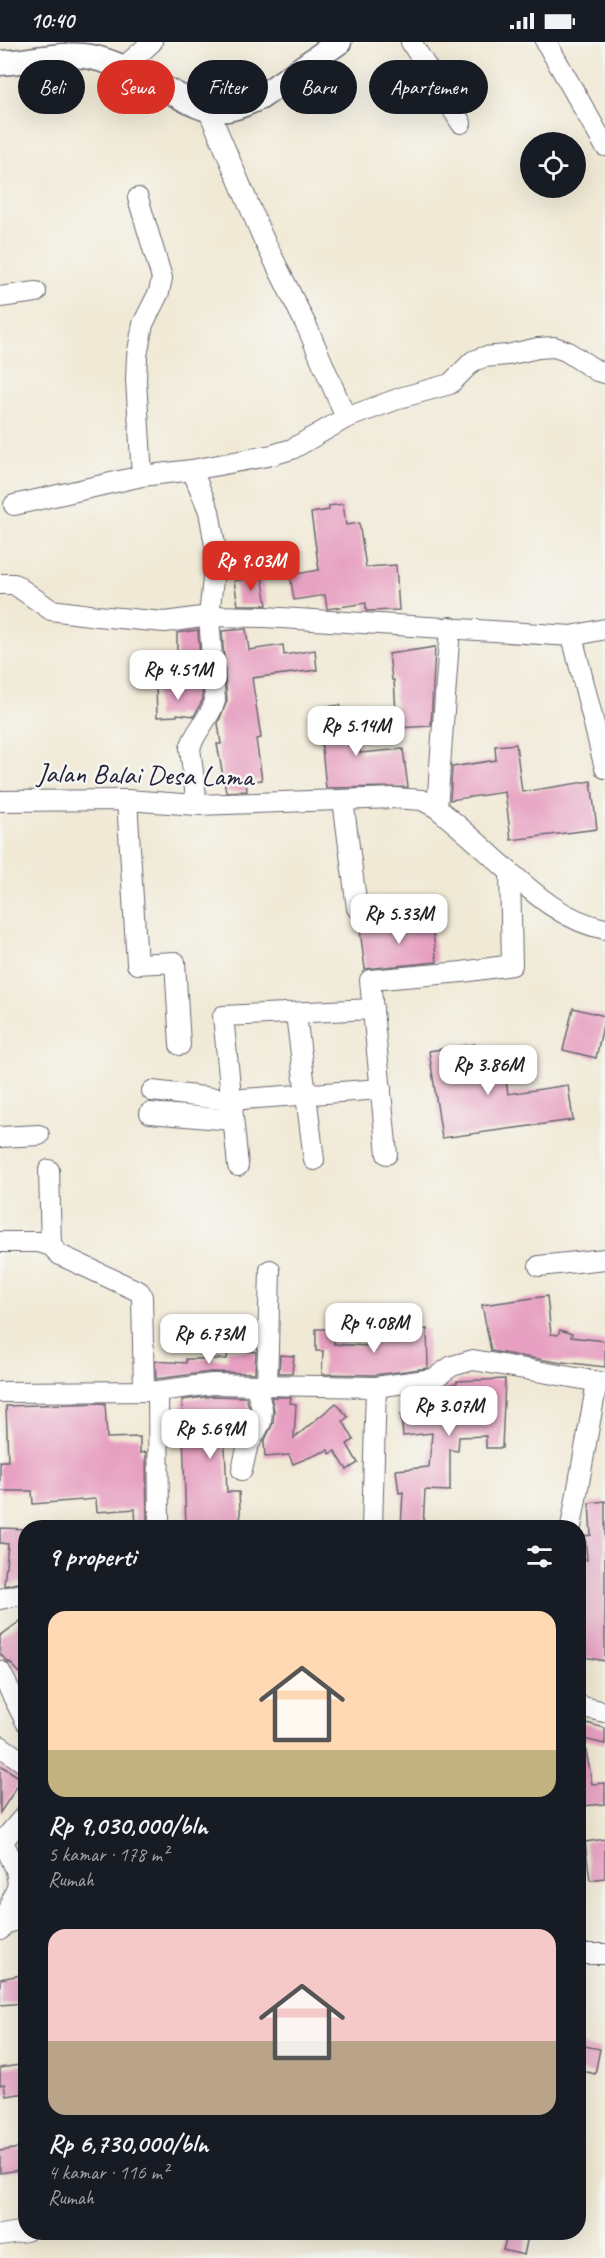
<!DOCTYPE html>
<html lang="id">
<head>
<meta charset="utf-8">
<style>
	:root { --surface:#171b24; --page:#242831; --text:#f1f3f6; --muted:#9ea1a6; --accent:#d93025 }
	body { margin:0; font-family:Caveat,sans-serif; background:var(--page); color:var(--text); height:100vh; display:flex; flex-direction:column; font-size:22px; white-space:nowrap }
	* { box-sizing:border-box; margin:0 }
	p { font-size:20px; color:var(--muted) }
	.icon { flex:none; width:33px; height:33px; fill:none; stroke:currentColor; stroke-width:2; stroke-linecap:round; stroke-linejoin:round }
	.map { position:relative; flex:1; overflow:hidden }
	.side { position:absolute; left:18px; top:1478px; width:568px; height:720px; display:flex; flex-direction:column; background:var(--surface); border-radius:24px; box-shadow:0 6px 24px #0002 }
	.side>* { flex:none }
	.banner { position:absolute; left:18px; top:18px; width:570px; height:54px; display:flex; gap:12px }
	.tools { position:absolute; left:520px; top:90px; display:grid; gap:12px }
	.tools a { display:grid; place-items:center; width:66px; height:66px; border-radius:50%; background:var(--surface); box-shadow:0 6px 24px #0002; font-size:30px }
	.price { position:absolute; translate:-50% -51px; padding:0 14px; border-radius:12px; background:#fff; color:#222; font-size:20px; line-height:39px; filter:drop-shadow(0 2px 3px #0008) }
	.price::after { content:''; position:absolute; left:50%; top:36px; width:18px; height:14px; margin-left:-9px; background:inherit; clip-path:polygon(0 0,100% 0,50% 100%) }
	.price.selected { background:var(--accent); color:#fff }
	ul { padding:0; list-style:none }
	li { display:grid; align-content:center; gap:12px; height:318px; padding:0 30px }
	li span { display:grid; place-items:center; height:186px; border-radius:18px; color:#555 }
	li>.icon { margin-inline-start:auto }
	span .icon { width:108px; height:108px; fill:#fffc; stroke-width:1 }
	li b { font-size:26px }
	h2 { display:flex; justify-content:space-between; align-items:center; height:72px; padding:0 30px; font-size:26px }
	.chip { padding:0 21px; border-radius:27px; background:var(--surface); box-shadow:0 6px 24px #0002; font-size:21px; line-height:54px }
	.chip.selected { background:var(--accent); color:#fff }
	.status { display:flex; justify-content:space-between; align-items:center; height:42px; padding:0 30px; background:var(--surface); direction:ltr }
	.status svg { height:16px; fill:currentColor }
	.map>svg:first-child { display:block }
</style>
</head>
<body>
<div class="status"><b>10:40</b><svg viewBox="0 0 49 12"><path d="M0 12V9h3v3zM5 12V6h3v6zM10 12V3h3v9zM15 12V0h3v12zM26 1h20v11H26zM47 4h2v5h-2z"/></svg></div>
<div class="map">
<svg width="605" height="2216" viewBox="0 0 605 2216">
	<rect width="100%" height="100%" fill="#f6f6f2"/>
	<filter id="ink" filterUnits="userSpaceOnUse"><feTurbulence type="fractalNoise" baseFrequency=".0167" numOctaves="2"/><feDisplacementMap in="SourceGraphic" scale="12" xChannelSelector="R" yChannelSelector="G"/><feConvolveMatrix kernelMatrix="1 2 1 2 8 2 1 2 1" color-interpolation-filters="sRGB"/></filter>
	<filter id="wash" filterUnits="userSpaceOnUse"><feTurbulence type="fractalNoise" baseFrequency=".008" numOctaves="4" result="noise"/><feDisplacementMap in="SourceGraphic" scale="24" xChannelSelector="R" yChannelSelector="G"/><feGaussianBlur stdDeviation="1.35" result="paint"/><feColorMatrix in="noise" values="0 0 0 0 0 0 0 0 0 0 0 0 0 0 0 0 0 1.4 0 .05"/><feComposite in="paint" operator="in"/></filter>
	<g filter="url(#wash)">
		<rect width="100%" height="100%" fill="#f0e9d5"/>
		<g id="blocks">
			<!-- building -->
			<g fill="#e7a0c1">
				<path d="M343,462l3,21 13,-2 7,44 30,-2 3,45 -33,1v-8l-39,6 -2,-14 -31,5 -4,-25 29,-5 -8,-57 18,-3v-4z"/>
				<path d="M262,534l5,29h-29l-4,-24z"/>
				<path d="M246,587l3,21 34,-5 1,10 31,-5 2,20 -65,8 9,60 -5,1 6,41 -16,2 1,9 -21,1 -9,-48h4l-3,-21 9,-22 -5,-70z"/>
				<path d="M198,588l2,27h-23v-24z"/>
				<path d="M435,605l-4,79 -34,2 -3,-48h-2l-3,-26z"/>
				<path d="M156,644l46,2 1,11 -9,17 -17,-2v2l-20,1z"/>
				<path d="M340,663l2,19 15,-2 3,31 43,-4 5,38 -82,1 -8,-80z"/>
				<path d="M516,702l6,48 69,-11 6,48 -86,11 -6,-48 -55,8 2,-33 44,-7 -1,-14z"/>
				<path d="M431,878l6,42 -72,7 -5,-39z"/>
				<path d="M573,966l32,8 -9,42 -33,-8z"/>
				<path d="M475,1002l3,19 25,-4 5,35 60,-9 5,35 -131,18 -13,-87z"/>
				<path d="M547,1254l4,38 7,1 2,-5 12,4 -1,3 34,4v26l-42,-5 -1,1 -71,-12 -9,-46z"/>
				<path d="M316,1287h18v15l32,2 -1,-9 26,-1 -1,-4 37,-3 1,39 -53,7 -53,-1 1,-23h-7z"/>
				<path d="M228,1308l28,2 -1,21 -44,-1 -55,7 -1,-18 31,2v-4h41z"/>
				<path d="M280,1313l14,1 -2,17h-13z"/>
				<path d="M505,1337l-3,69h-16v-12l-27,1 -1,14 -8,-1v41l-25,-1 -2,37h-22l2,-35 -4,1 -3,-23 33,-3 3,-34 -29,3 -2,-21 30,-2 -4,-21 17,-6 13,-3v-2z"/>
				<path d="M213,1354l33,1 4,13 -1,9 -3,6h-22l3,67h12l2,35h-55l-4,-127z"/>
				<path d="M271,1355h20l-1,6 6,1 -2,34 42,-35 12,14 -5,4 11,19 -7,4 11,19 -11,7 -12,-19 -5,3 -2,-4 -35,14 -4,-9 -24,2 -1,-15 9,-19 1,-13z"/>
				<path d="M105,1361l2,35 33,-1v16l6,-1 1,75h-11l-1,-18 -38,3 -1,-13 -63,5 -1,-13h-32v-30h8l-2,-55z"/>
				<path d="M605,1459v160l-26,-5v-99l8,3 -2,-24 6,-1 -2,-32z"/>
				<path d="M0,1486l26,1v52l-22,5 4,-42 -8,-1z"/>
				<path d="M26,1575v63l-16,-18 -1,1 -9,-9v-18z"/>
				<path d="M579,1679l26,7v16l-26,-6z"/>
				<path d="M579,1708h7l6,34 13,-1v21l-24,2z"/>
				<path d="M0,1723l22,14 -22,34z"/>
				<path d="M605,1797v39l-15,2 -5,-38z"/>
				<path d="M26,1932v29l-26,2v-26z"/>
				<path d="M579,2003l21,4 -5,25 -16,-4z"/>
				<path d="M26,2022v29l-20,3 -2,-12 -4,1v-17z"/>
				<path d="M26,2105v22l-26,4v-22z"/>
				<path d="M508,2190h21l-5,23 -21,-5z"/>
			</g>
		</g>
	</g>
	<g filter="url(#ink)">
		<use href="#blocks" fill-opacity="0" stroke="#6a6871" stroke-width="1.5"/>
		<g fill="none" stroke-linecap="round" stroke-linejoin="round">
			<defs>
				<g id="minor">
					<path d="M411,0l50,81"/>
					<path d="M546,0l59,104"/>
					<path d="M124,25l28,-25"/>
					<path d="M208,67l55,129 45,91 38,89"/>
					<path d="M138,156l24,80 -3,14 -16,32 -6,32 -1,24 6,96"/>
					<path d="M0,255l36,-5"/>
					<path d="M192,428l17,41 7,40 -7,65 6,85c-5,17 -20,30 -25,47l7,57"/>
					<path d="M14,463l128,-29 50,-6 80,-15 20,-6 54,-31 57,-21 47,-13 23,-23 11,-4 23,-2 31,-7 16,-1 12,4 31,20 8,2"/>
					<path d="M0,542h14l37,26 46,6 68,6 44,-6 56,1 307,19 33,-7"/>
					<path d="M572,594l33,132"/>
					<path d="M127,758l10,164 38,-2 5,83"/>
					<path d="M343,758l14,108"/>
					<path d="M0,759l127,-1 70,5 197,-7 28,2 15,8c19,16 38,32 56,49 34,30 66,63 112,72"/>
					<path d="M437,766l13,-181"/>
					<path d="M296,972l18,146"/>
					<path d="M152,1049l78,9 151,-11"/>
					<path d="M150,1071l83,7"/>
					<path d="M0,1095l39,-2"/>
					<path d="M387,1112l-17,-174 92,-8 50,-7 -2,-93"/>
					<path d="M238,1124l-15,-150 150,-7"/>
					<path d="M49,1128l2,76"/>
					<path d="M0,1200h39l12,4 9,9 80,37 2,5 2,93"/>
					<path d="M539,1224l66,-7"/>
					<path d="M267,1344l3,-116"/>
					<path d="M158,1349l1,136"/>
					<path d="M0,1350l158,-1 54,-7 164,3 57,-8 19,-13 21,-6 132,23"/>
					<path d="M242,1428l5,-22 14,-26 1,-13 -6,-23"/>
					<path d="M372,1485l4,-140"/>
					<path d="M571,1485l26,-145"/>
					<path d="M0,1557l26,-6"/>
					<path d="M0,1629l26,51"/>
					<path d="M579,1664l26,6"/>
					<path d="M0,1704l26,18"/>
					<path d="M2,1883l24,-8"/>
					<path d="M0,1888l18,-45 -2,-15 -13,-29 23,-27"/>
					<path d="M579,1912h26"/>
					<path d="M0,2193l26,-4"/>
				</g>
				<path id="tertiary" d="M0,21c29,-1 62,-11 91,-6 29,6 54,22 80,35 14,7 30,18 46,18 16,0 30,-7 44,-13l78,-55"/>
			</defs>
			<!-- minor casing -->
			<use href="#minor" stroke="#6a6871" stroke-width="22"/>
			<!-- tertiary casing -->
			<use href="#tertiary" stroke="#6a6871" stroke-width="27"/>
			<!-- minor -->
			<use href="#minor" stroke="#fff" stroke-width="20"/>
			<!-- tertiary -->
			<use href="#tertiary" stroke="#fff" stroke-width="24"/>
		</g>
	</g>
	<g text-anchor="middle" stroke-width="5" stroke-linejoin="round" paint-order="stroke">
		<!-- street labels -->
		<g font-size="28" fill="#22223b" stroke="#f6f6f2">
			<text transform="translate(145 732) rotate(1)" y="10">Jalan Balai Desa Lama</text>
		</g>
	</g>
</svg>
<div class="tools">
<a><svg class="icon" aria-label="locate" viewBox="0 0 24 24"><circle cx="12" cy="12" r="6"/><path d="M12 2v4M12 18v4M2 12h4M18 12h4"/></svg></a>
</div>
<b class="price selected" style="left:251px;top:550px">Rp 9.03M</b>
<b class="price" style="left:178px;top:659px">Rp 4.51M</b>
<b class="price" style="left:356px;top:715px">Rp 5.14M</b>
<b class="price" style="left:399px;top:903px">Rp 5.33M</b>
<b class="price" style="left:488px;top:1054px">Rp 3.86M</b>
<b class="price" style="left:374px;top:1312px">Rp 4.08M</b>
<b class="price" style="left:209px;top:1323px">Rp 6.73M</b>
<b class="price" style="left:449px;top:1395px">Rp 3.07M</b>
<b class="price" style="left:210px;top:1418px">Rp 5.69M</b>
<div class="banner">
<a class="chip">Beli</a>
<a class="chip selected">Sewa</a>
<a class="chip">Filter</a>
<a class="chip">Baru</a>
<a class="chip">Apartemen</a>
</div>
<section class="side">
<h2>9 properti<svg class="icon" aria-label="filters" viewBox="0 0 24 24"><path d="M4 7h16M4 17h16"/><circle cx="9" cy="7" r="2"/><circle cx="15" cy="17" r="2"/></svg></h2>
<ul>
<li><span style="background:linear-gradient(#ffd9b3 75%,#c2b280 0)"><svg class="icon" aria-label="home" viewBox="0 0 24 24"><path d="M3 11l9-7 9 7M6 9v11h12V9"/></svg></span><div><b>Rp 9,030,000/bln</b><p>5 kamar · 178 m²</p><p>Rumah</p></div></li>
<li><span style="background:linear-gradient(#f6c9c9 60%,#b9a48a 0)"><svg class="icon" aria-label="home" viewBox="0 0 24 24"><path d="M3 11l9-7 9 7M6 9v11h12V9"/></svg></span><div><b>Rp 6,730,000/bln</b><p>4 kamar · 116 m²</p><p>Rumah</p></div></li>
</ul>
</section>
</div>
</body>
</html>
